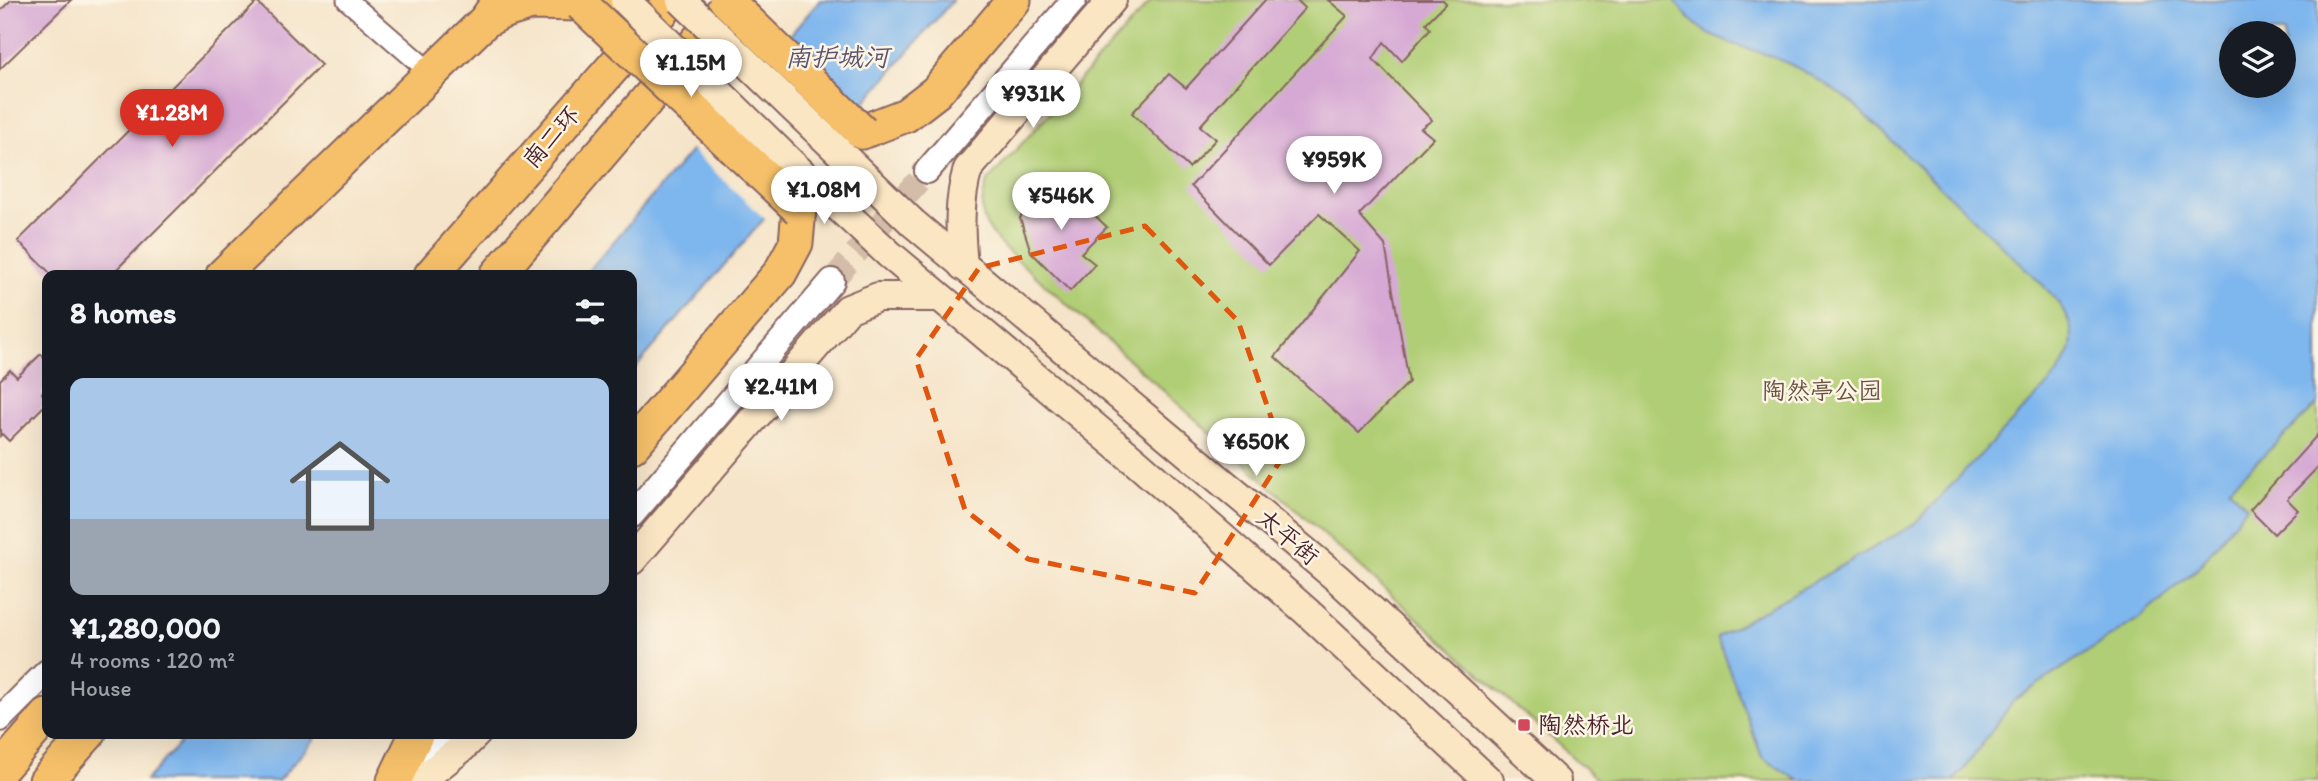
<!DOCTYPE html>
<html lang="en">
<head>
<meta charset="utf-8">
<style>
	:root { --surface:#171b24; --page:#242831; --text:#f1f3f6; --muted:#9ea1a6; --line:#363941; --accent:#d93025 }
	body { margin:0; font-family:Itim,"LXGW WenKai TC",sans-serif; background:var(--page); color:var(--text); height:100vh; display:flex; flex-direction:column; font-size:26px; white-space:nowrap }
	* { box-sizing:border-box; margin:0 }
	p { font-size:23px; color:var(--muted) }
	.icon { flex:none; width:38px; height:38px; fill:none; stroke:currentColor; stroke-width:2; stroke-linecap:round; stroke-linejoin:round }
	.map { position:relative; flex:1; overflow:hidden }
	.side { position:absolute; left:42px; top:270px; width:595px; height:469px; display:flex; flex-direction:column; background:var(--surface); border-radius:14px; box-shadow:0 7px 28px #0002 }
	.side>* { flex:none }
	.tools { position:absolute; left:2219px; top:21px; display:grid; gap:14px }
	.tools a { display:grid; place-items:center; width:77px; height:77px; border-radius:50%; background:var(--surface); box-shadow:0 7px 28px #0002; font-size:35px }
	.price { position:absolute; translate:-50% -60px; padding:0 16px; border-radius:24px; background:#fff; color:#222; font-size:23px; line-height:46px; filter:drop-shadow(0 2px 4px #0008) }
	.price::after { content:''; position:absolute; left:50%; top:42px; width:21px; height:16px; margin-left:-10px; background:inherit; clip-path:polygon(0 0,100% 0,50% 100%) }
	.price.on { background:var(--accent); color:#fff }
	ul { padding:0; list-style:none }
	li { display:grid; align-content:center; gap:14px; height:371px; padding:0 28px }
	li+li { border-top:2px solid var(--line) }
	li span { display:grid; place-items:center; height:217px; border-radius:14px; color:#555 }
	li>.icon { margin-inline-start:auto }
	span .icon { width:126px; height:126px; fill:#fffc; stroke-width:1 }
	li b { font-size:30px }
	h2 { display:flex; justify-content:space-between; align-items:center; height:84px; padding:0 28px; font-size:30px }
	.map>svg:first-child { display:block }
</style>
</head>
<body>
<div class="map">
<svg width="2318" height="781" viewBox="0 0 2318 781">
	<rect width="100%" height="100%" fill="#fcf5e5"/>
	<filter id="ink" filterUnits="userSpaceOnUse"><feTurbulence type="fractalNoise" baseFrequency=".0143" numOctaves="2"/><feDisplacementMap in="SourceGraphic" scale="14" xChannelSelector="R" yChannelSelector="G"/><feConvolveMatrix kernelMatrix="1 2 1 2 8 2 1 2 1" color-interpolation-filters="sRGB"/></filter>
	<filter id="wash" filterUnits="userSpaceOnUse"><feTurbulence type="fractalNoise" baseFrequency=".00686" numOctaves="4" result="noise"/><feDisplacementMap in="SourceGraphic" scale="28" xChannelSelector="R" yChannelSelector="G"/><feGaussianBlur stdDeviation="1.57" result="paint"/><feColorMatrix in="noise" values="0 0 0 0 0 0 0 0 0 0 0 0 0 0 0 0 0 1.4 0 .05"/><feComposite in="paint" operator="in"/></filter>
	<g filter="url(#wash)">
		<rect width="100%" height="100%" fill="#f5e4c9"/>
		<!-- green -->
		<path fill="#b0ce75" stroke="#7d7650" stroke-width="2" fill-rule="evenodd" d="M1152,0h1166v781h-719l-597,-535c-20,-23 -25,-33 -15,-64zM2231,33h53v53h-53z"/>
		<!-- water -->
		<g fill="#7eb6ee" stroke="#646a8c" stroke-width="2" fill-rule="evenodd">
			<path d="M820,0h133l-321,372v-97h-47z"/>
			<path d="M1674,0h644v404l-89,84 18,18 -49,62 -57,49 -127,83 -51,71 -10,10h-154l-37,-24 -45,-120 196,-112 144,-150c4,-8 11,-17 13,-25 8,-25 -11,-48 -27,-65l-193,-184c-22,-15 -45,-31 -70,-41 -47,-20 -73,-13 -106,-60zM2284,33v53h-53v-53z"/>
			<path d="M189,733h131l-42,48h-133z"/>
		</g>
		<!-- pier -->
		<path fill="#f5e4c9" d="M784,37l67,63 15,5 -99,116 -78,-73z"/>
		<g id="blocks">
			<!-- building -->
			<g fill="#d6a9d4">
				<path d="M11,0h60l-71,69v-58z"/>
				<path d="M1265,0h32l8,8 -105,118 16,13 -27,29 -57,-55 37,-39 17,14z"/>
				<path d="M1328,0h115l3,3 -20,20 4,6 -28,32 -18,-19 -11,17 59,61 -11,8 12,10 -74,77 26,30 24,137 -50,51 -84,-76 85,-106 -41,-37 -50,51 -78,-79 156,-170z"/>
				<path d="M257,2l64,63 -210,210h-59l-34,-34z"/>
				<path d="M1052,175l55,52 -26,26 14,11 -25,27 -39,-39 -11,-34z"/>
				<path d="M41,354l6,6v27l-5,6 5,6v4l-38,38 -7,-7 -2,2v-56l10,-10 7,7z"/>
				<path d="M2318,434v33l-31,32 11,11 -24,24 -24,-24z"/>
			</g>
		</g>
	</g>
	<g filter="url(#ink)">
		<use href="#blocks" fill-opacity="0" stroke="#866462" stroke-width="2"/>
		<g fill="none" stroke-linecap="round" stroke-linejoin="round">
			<!-- tertiary-tunnel -->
			<path stroke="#d3bda9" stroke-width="24" stroke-dasharray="24 12" stroke-linecap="butt" d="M832,281l95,-110"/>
			<defs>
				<path id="minor" d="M347,0l83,72"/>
				<g id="tertiary">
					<path d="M927,171l147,-171"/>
					<path d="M632,515l200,-234"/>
					<path d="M0,719l47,-47"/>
					<path d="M411,777l39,-44"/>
				</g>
				<g id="secondary">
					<path d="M913,223l425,356 218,202"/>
					<path d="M889,254l246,207 171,150 183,170"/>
					<path d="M963,266c-3,-33 -5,-65 5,-97l144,-169"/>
					<path d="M632,560l216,-251 30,-12h60"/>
					<path d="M420,781l42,-33 15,-15"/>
				</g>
				<g id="trunk">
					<path d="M485,21l17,-9 29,-9 50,1 21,3 28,-2"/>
					<path d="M833,127l14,5h15l44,-17 30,-23 78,-92"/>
					<path d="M223,275l262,-254 15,-21"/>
					<path d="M431,275l241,-275"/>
					<path d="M497,275l233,-272"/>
					<path d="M632,446l148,-173 16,-30 3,-34 -5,-27"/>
					<path d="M0,770l47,-54"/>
					<path d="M46,781l43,-48"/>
					<path d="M394,781l23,-48"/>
				</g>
			</defs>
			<!-- minor casing -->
			<use href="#minor" stroke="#866462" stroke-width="23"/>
			<!-- tertiary casing -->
			<use href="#tertiary" stroke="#866462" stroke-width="28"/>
			<!-- secondary casing -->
			<use href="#secondary" stroke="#866462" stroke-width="32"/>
			<!-- trunk casing -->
			<use href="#trunk" stroke="#866462" stroke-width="37"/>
			<!-- minor -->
			<use href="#minor" stroke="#fff" stroke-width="19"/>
			<!-- tertiary -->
			<use href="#tertiary" stroke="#fff" stroke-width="24"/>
			<!-- secondary -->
			<use href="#secondary" stroke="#fbe6c4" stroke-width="28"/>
			<!-- trunk -->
			<use href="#trunk" stroke="#f6c06b" stroke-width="33"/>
			<defs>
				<g id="secondary-bridge">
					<path d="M625,0l166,163 98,91"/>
					<path d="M681,0l232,223"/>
				</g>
				<g id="trunk-bridge">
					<path d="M726,0l136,132"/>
					<path d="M581,4l218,205"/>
				</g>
			</defs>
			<!-- secondary-bridge casing -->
			<use href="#secondary-bridge" stroke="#866462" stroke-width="32" stroke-linecap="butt"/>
			<!-- trunk-bridge casing -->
			<use href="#trunk-bridge" stroke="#866462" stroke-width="37" stroke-linecap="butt"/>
			<!-- secondary-bridge -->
			<use href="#secondary-bridge" stroke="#fbe6c4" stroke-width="28"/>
			<!-- trunk-bridge -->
			<use href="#trunk-bridge" stroke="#f6c06b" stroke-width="33"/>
		</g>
	</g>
	<!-- marked area -->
	<path fill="none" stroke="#e0560e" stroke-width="5" stroke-dasharray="14 9" stroke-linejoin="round" d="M1145,226l93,95 46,134 -89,138 -167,-34 -63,-49 -49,-151 63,-91z"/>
	<!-- markers -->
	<rect fill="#d1495b" stroke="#fcf5e5" stroke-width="2.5" x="1517" y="718" width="14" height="14" rx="3.5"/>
	<g text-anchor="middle" stroke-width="5" stroke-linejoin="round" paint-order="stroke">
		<!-- street labels -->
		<g font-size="24" fill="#4a1f2b" stroke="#fcf5e5">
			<text transform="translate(551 137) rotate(-49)" y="8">南二环</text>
			<text transform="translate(1288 537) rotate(40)" y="8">太平街</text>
		</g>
		<!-- park labels -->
		<g font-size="24" fill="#695441" stroke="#fcf5e5">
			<text x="1822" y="399">陶然亭公园</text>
		</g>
		<!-- poi labels -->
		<g font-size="24" fill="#4a1f2b" stroke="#fcf5e5" text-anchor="start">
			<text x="1538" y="733">陶然桥北</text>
		</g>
		<!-- water labels -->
		<g font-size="26" font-style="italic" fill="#5c546f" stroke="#fcf5e5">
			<text x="837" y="66">南护城河</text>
		</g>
	</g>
</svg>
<div class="tools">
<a><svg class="icon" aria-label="layers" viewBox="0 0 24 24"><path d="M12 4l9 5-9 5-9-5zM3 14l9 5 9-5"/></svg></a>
</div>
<b class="price" style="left:691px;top:99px">¥1.15M</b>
<b class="price" style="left:1033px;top:130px">¥931K</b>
<b class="price on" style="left:172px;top:149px">¥1.28M</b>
<b class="price" style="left:1334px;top:196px">¥959K</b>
<b class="price" style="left:824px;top:226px">¥1.08M</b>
<b class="price" style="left:1061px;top:232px">¥546K</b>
<b class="price" style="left:781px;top:423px">¥2.41M</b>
<b class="price" style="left:1256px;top:478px">¥650K</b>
<section class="side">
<h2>8 homes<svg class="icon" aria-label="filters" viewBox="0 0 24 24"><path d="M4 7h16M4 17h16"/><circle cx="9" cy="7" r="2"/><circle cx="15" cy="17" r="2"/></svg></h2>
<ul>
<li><span style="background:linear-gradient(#a9c7e8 65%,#9aa5b1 0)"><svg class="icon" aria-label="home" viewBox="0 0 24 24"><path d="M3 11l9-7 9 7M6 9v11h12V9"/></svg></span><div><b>¥1,280,000</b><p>4 rooms · 120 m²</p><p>House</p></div></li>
</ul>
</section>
</div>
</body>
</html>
